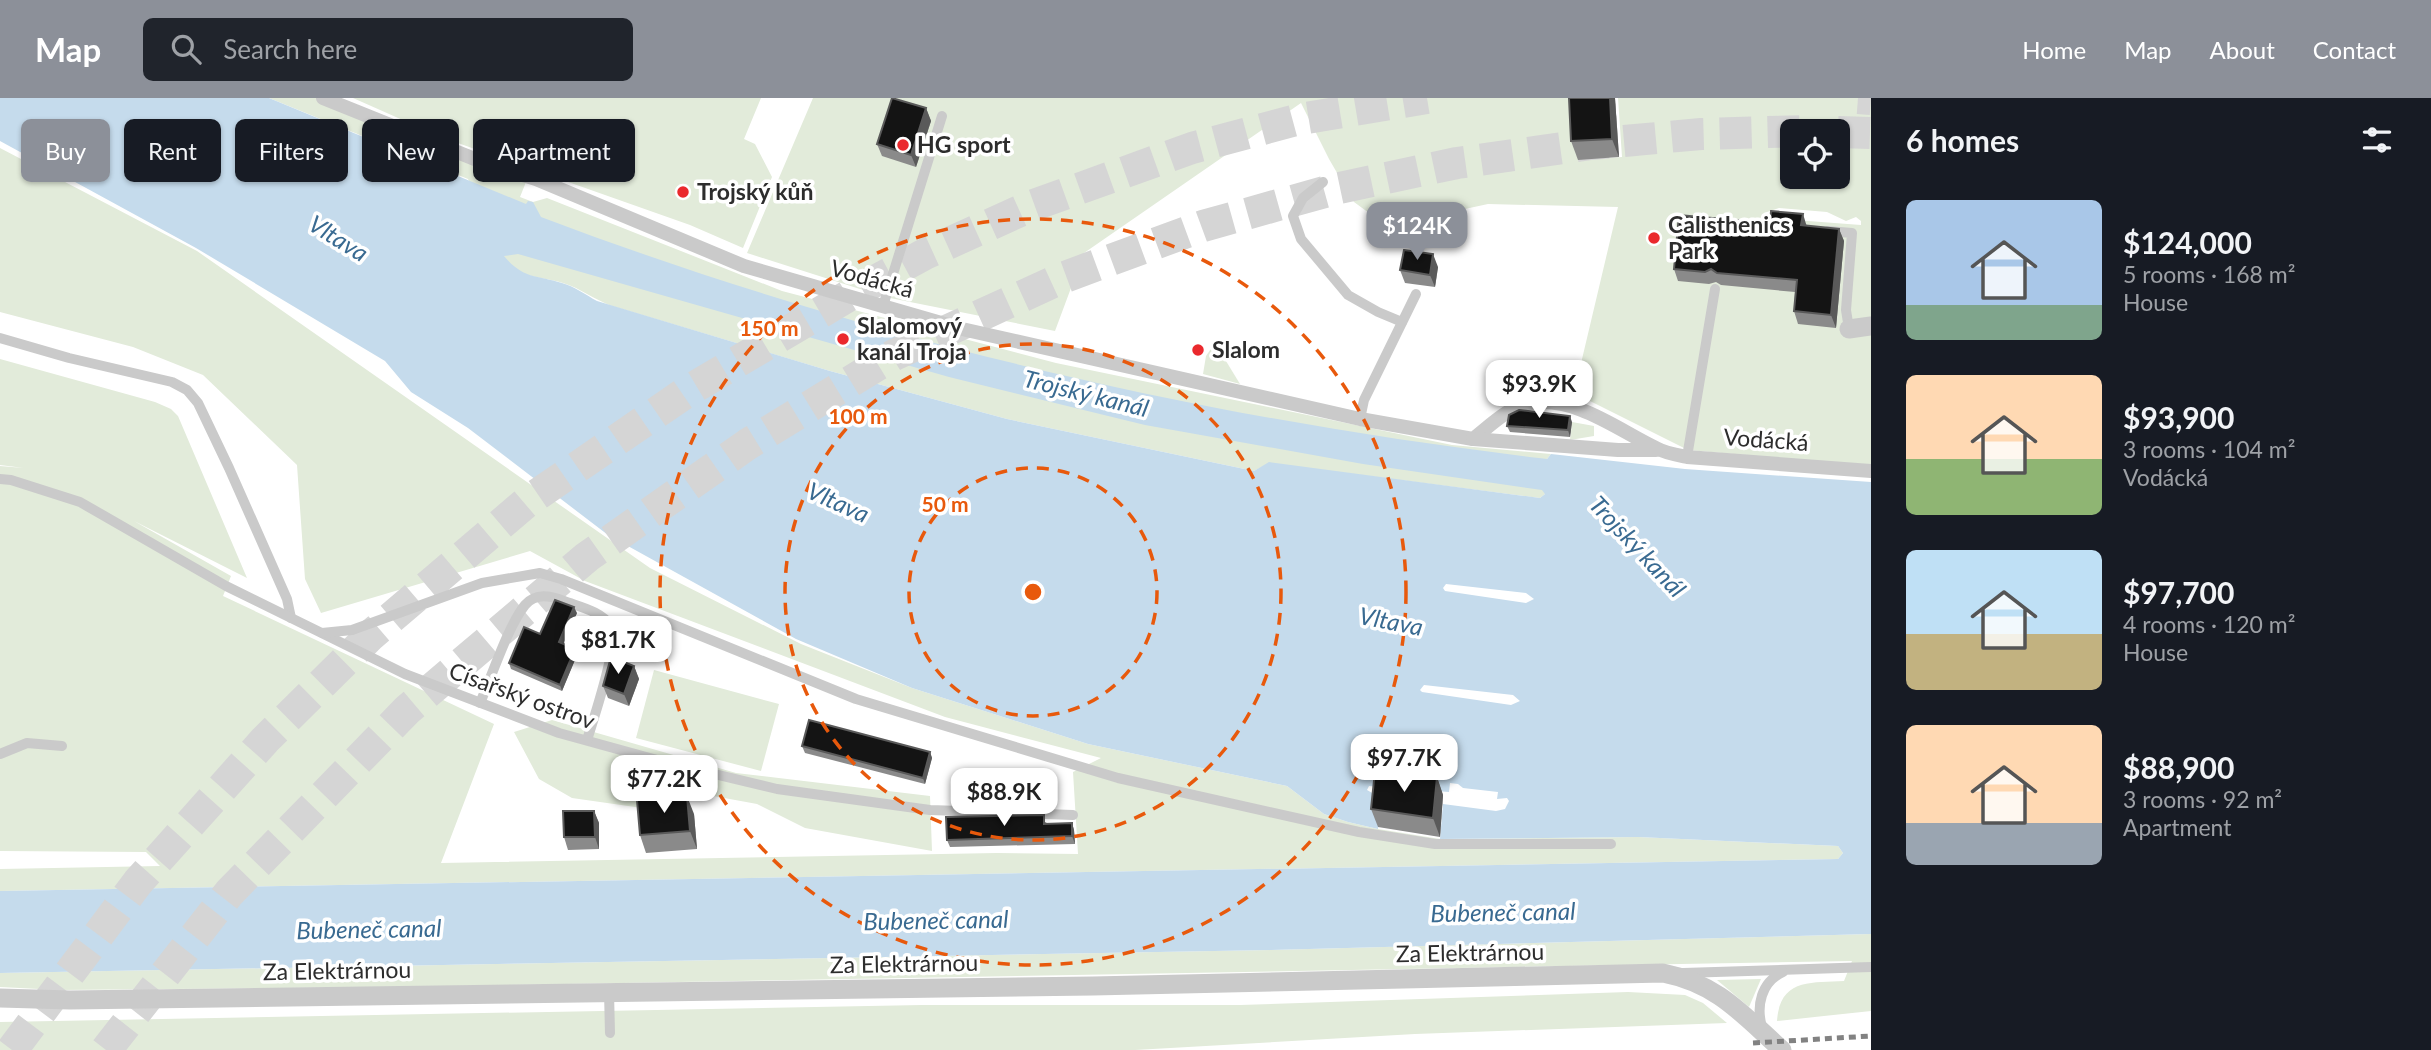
<!DOCTYPE html>
<html lang="en">
<head>
<meta charset="utf-8">
<style>
	:root { --surface:#171b24; --page:#20242c; --text:#f1f3f6; --muted:#9ea1a6; --accent:#8c9099 }
	body { margin:0; font-family:Lato,sans-serif; background:var(--page); color:var(--text); height:100vh; display:flex; flex-direction:column; font-size:26px; white-space:nowrap }
	* { box-sizing:border-box; margin:0 }
	p { font-size:23px; color:var(--muted) }
	.icon { flex:none; width:38px; height:38px; fill:none; stroke:currentColor; stroke-width:2; stroke-linecap:round; stroke-linejoin:round }
	.map { position:relative; flex:1; overflow:hidden }
	.side { display:flex; flex-direction:column; background:var(--surface); width:560px }
	.side>* { flex:none }
	.top-card { position:absolute; left:21px; top:21px; width:665px; height:63px; display:flex; gap:14px }
	.tools { position:absolute; left:1780px; top:21px; display:grid; gap:14px }
	.tools a { display:grid; place-items:center; width:70px; height:70px; border-radius:10px; background:var(--surface); box-shadow:0 2px 5px #0004; font-size:35px }
	.price { position:absolute; translate:-50% -60px; padding:0 16px; border-radius:14px; background:#fff; color:#222; font-size:23px; line-height:46px; filter:drop-shadow(0 2px 4px #0008) }
	.price::after { content:''; position:absolute; left:50%; top:42px; width:21px; height:16px; margin-left:-10px; background:inherit; clip-path:polygon(0 0,100% 0,50% 100%) }
	.price.selected { background:var(--accent); color:#fff }
	ul { padding:0; list-style:none }
	li { display:flex; align-items:center; gap:21px; height:175px; padding:0 35px }
	li span { display:grid; place-items:center; flex:none; width:196px; height:140px; border-radius:10px; color:#555 }
	li>.icon { margin-inline-start:auto }
	span .icon { width:84px; height:84px; fill:#fffc; stroke-width:1 }
	li b { font-size:30px }
	h2 { display:flex; justify-content:space-between; align-items:center; height:84px; padding:0 35px; font-size:30px }
	.pill { padding:0 24px; border-radius:10px; background:var(--surface); box-shadow:0 2px 5px #0004; font-size:24px; line-height:63px }
	.pill.selected { background:var(--accent); color:#fff }
	header { display:flex; align-items:center; gap:42px; box-sizing:border-box; height:98px; padding:0 35px; background:var(--accent); color:#fff }
	header strong { font-size:33px }
	nav { display:flex; gap:38px; margin-inline-start:auto; font-size:24px }
	.search { width:490px; height:63px; background:var(--page); display:flex; align-items:center; gap:18px; box-sizing:border-box; padding:0 24px; border-radius:10px; color:var(--muted); font-size:26px }
	main { display:flex; flex:1; min-height:0 }
	.map>svg:first-child { display:block }
</style>
</head>
<body>
<header>
<strong>Map</strong>
<div class="search"><svg class="icon" aria-label="search" viewBox="0 0 24 24"><circle cx="10" cy="10" r="6"/><path d="M15 15l6 6"/></svg>Search here</div>
<nav><a>Home</a><a>Map</a><a>About</a><a>Contact</a></nav>
</header>
<main>
<div class="map">
<svg width="1871" height="952" viewBox="0 0 1871 952">
	<rect width="100%" height="100%" fill="#fff"/>
	<!-- green -->
	<g fill="#e2ebda" fill-rule="evenodd">
		<path d="M269,0h52l205,84 -6,15 13,5 14,-4 235,93 274,72 396,82 99,9 -4,5 -2,35 -5,4 -271,-35 -15,8 -247,-52 -177,-48 -218,-65c-17,-6 -32,-18 -49,-23 -16,-5 -33,-5 -47,-13 -17,-10 -39,-71 -48,-91z"/>
		<path d="M353,0h408l-17,41 11,5 17,33 -29,71 -53,-23 -249,-88z"/>
		<path d="M813,0h761l5,62 43,-3 -4,-59h253v368l-183,-16 -114,-57 44,-186 -130,-3 -88,19 -31,-10 -15,-11 -25,-43 -28,-56 -217,150 -29,78 -170,-34 -138,-44zM1792,33h46v46h-46zM1779,110l48,4 19,9 10,-4 5,4v4l-93,-7 -4,-5z"/>
		<path d="M0,50l197,103 453,317 151,76 111,44 176,56 199,42 37,28 24,8 30,7 62,10 198,-2 200,9 5,7 -5,6 -1838,32v-22l160,-3 -14,-14 -146,-1v-385l24,2 -24,-3v-106l155,43 16,7 7,7 69,162 -113,-57 97,55 -8,20 271,128 -53,139 556,-10 81,1 -5,-82 28,-14 -156,-41 -360,-136 -55,-30 -209,62 -16,-34 -8,-114 -94,-90 -70,-28 -133,-35z"/>
		<path d="M1215,245l25,41 -37,-10 3,-18z"/>
		<path d="M1572,324l22,4v10l-24,4z"/>
		<path d="M654,572l125,34 -18,67 -125,-33z"/>
		<path d="M552,622l184,53 194,23 2,55 -127,-23 -48,-24 -49,-9 -52,15 -84,-12 -33,-19 -25,-47z"/>
		<path d="M1871,836v77l-94,10c3,-43 34,-38 67,-40l8,-20 -1453,26 -340,3 -59,-3v-14l1271,-23z"/>
		<path d="M1761,881l-12,28 -32,-27z"/>
		<path d="M1628,894l57,3 18,8 24,20 -312,11 -280,16h-1135v-28l922,-17h318z"/>
	</g>
	<!-- water -->
	<path fill="#c5dbec" fill-rule="evenodd" d="M0,0h269l257,106 2,-3 5,1 8,15c320,121 658,201 998,241l8,1 4,-5 134,15 186,13v452l-600,16 -1271,23v-82l1838,-32 5,-6 -5,-7 -200,-9 -198,2 3,-35 53,7 9,-2 4,-8 -2,-3 -10,1 1,-7 -35,-4 -5,-4 -8,-1 -1,9 -80,-6 -2,4 14,8 -3,31 -30,-7 -24,-8 -37,-28 -199,-42 -176,-56 -116,-49 -188,-104 -140,-107 -57,-36 -26,-31 -189,-113 -196,-107zM518,156l431,123 196,48 218,39 179,26 3,4 -5,4 -271,-36 -15,9 -247,-52 -177,-48 -233,-70c-11,-6 -23,-15 -35,-18 -26,-8 -39,-4 -58,-27zM1446,486l80,9 8,6 -8,4 -81,-12 -2,-3zM1424,587l89,10 7,6 -9,4 -89,-13 -2,-2z"/>
	<g fill="none" stroke-linecap="round" stroke-linejoin="round">
		<!-- trunk-tunnel -->
		<g stroke="#d5d5d5" stroke-width="32" stroke-dasharray="32 16" stroke-linecap="butt">
			<path d="M1858,0l13,1"/>
			<path d="M1838,34l33,1"/>
			<path d="M12,952l126,-168 127,-142 106,-105 157,-134 160,-110 167,-99 70,-38 106,-48 161,-58 108,-29 127,-21"/>
			<path d="M106,952l123,-157 178,-183 180,-153 161,-113 146,-89 168,-77 141,-52 136,-38 118,-25 134,-19 110,-10 105,-3"/>
		</g>
		<!-- service -->
		<g stroke="#cacaca" stroke-width="10">
			<path d="M1323,84l-20,16 -10,18 8,23 47,56 30,17 24,10"/>
			<path d="M1828,133l24,2 -6,77 3,19"/>
			<path d="M883,208l59,-190"/>
			<path d="M0,240l69,20 103,24 15,8 11,13 31,65 58,131 4,19"/>
			<path d="M1360,321l4,-19 52,-106"/>
			<path d="M1687,359l28,-168"/>
			<path d="M0,381l11,1 69,22 146,84 179,88 154,59 109,30 109,26 153,21 143,5"/>
			<path d="M322,535l30,-3 130,-47 58,-10 21,6 295,120 262,79 241,54 76,12h176"/>
			<path d="M480,605c12,-27 28,-77 45,-98 11,-13 26,-9 39,-4 16,6 37,10 47,25 9,14 -18,95 -24,114"/>
			<path d="M0,656l27,-11 35,3"/>
			<path d="M1683,875l188,-6"/>
			<path d="M609,894l1,41"/>
			<path d="M1762,929c-6,-21 -1,-45 21,-55"/>
		</g>
		<!-- pedestrian -->
		<g stroke="#cacaca" stroke-width="14">
			<path d="M323,0l164,66 49,15 208,87 218,63 398,90 113,20c17,-13 36,-33 58,-36 45,-7 87,27 125,45 9,5 21,7 31,9l184,14"/>
			<path d="M1473,341l145,11h38"/>
		</g>
		<!-- minor -->
		<g stroke="#cacaca" stroke-width="19">
			<path d="M1849,231l22,-3"/>
			<path d="M0,900l70,2 1023,-14 570,-13c55,11 79,41 119,77"/>
		</g>
		<!-- rail -->
		<path stroke="#828282" stroke-width="5" stroke-dasharray="7 5" stroke-linecap="butt" d="M1753,945l118,-7"/>
	</g>
	<!-- wall -->
	<g fill="#8a8a8a">
		<path d="M1615,0l4,59 -41,3 -7,-19z"/>
		<path d="M926,10l5,13 -15,46 -34,-11 -5,-12z"/>
		<path d="M1770,125l69,6 5,12 -8,87 -38,-4 -4,-13 1,-19 -74,-7 -5,-3 -7,2 -31,-3 -4,-12z"/>
		<path d="M1438,169l-3,20 -30,-4 -5,-13z"/>
		<path d="M1572,324l-2,15 -60,-5 -3,-6z"/>
		<path d="M577,515l-14,31 12,5 2,6 -15,36 -51,-22 -2,-6 31,-29z"/>
		<path d="M634,568l5,13 -10,27 -21,-8 -5,-12z"/>
		<path d="M802,648l128,6 2,6 -7,26 -120,-31z"/>
		<path d="M1437,679l6,18 -3,42 -62,-10 -7,-18z"/>
		<path d="M594,713l5,12v26l-31,1 -4,-13z"/>
		<path d="M694,716l3,35 -51,4 -6,-18z"/>
		<path d="M1046,724l1,2 25,-1 2,7 1,14 -125,3 -3,-7z"/>
	</g>
	<!-- shaded-wall -->
	<g fill="#5a5a5a">
		<path d="M1610,0h5l4,59 -7,-18z"/>
		<path d="M926,10l5,13 -15,46 -5,-12z"/>
		<path d="M1803,116l4,13 -6,-2z"/>
		<path d="M1839,131l5,12 -8,87 -5,-13z"/>
		<path d="M1433,156l5,13 -3,20 -5,-12z"/>
		<path d="M1570,318l2,6 -2,15 -2,-7z"/>
		<path d="M574,509l3,6 -16,36 -2,-7z"/>
		<path d="M575,551l2,6 -15,36 -2,-6z"/>
		<path d="M634,568l5,13 -10,27 -5,-12z"/>
		<path d="M930,654l2,6 -7,26 -2,-6z"/>
		<path d="M1437,679l6,18 -3,42 -7,-19z"/>
		<path d="M687,698l7,18 3,35 -7,-18z"/>
		<path d="M594,713l5,12v26l-4,-12z"/>
		<path d="M1072,725l2,7 1,14 -3,-8z"/>
	</g>
	<!-- building -->
	<g fill="#141414" stroke="#5a5a5a" stroke-width="2">
		<path d="M892,0l34,10 -15,47 -34,-11z"/>
		<path d="M1569,0h41l2,41 -41,2z"/>
		<path d="M1771,113l32,3 -2,11 38,4 -8,86 -37,-4 3,-31 -80,-7 -6,-4 -6,3 -31,-3 5,-54 91,8z"/>
		<path d="M1404,152l29,4 -3,21 -30,-5z"/>
		<path d="M1519,312l51,6 -2,14 -61,-4 2,-11z"/>
		<path d="M555,502l19,7 -15,35 16,7 -15,36 -51,-22 15,-36 16,7z"/>
		<path d="M611,559l23,9 -10,28 -21,-8z"/>
		<path d="M809,622l121,32 -7,26 -121,-32z"/>
		<path d="M1375,673l62,6 -4,41 -62,-9z"/>
		<path d="M687,698l3,35 -50,4 -3,-35z"/>
		<path d="M563,713h31l1,26h-31z"/>
		<path d="M1044,717v9l28,-1v13l-125,4 -1,-23z"/>
	</g>
	<!-- distance rings -->
	<g fill="none" stroke="#e8590c" stroke-width="3.5" stroke-dasharray="12 9">
		<circle cx="1033" cy="494" r="124"/>
		<circle cx="1033" cy="494" r="248"/>
		<circle cx="1033" cy="494" r="373"/>
	</g>
	<!-- markers -->
	<g fill="#ea292d" stroke="#fff" stroke-width="2.5">
		<circle cx="903" cy="47" r="7"/>
		<circle cx="683" cy="94" r="7"/>
		<circle cx="1654" cy="140" r="7"/>
		<circle cx="843" cy="241" r="7"/>
		<circle cx="1198" cy="252" r="7"/>
	</g>
	<g text-anchor="middle" stroke-width="7" stroke-linejoin="round" paint-order="stroke">
		<!-- poi labels -->
		<g font-size="23" font-weight="bold" fill="#2d2d2d" stroke="#fff" text-anchor="start">
			<text x="917" y="55">HG sport</text>
			<text x="697" y="102">Trojský kůň</text>
			<text x="1668" y="135">Calisthenics<tspan x="1668" dy="26">Park</tspan></text>
			<text x="857" y="236">Slalomový<tspan x="857" dy="26">kanál Troja</tspan></text>
			<text x="1212" y="260">Slalom</text>
		</g>
		<!-- street labels -->
		<g font-size="23" fill="#2d2d2d" stroke="#fff">
			<text transform="translate(872 181) rotate(16)" y="8">Vodácká</text>
			<text transform="translate(1766 342) rotate(4)" y="8">Vodácká</text>
			<text transform="translate(522 598) rotate(20)" y="8">Císařský ostrov</text>
			<text transform="translate(1470 855) rotate(-1)" y="8">Za Elektrárnou</text>
			<text transform="translate(904 866) rotate(-1)" y="8">Za Elektrárnou</text>
			<text transform="translate(337 873) rotate(-1)" y="8">Za Elektrárnou</text>
		</g>
		<!-- water labels -->
		<g font-size="24" font-style="italic" fill="#396a91" stroke="#fff">
			<text transform="translate(338 141) rotate(32)" y="8">Vltava</text>
			<text transform="translate(1086 296) rotate(14)" y="8">Trojský kanál</text>
			<text transform="translate(838 405) rotate(24)" y="8">Vltava</text>
			<text transform="translate(1637 449) rotate(47)" y="8">Trojský kanál</text>
			<text transform="translate(1391 524) rotate(11)" y="8">Vltava</text>
			<text transform="translate(1503 815) rotate(-1)" y="8">Bubeneč canal</text>
			<text transform="translate(936 823) rotate(-1)" y="8">Bubeneč canal</text>
			<text transform="translate(369 832) rotate(-1)" y="8">Bubeneč canal</text>
		</g>
	</g>
	<circle cx="1033" cy="494" r="10" fill="#e8590c" stroke="#fff" stroke-width="3.5"/>
	<g font-size="21" text-anchor="middle" font-weight="bold" fill="#e8590c" stroke="#fff" stroke-width="7" stroke-linejoin="round" paint-order="stroke">
		<text x="769" y="238">150 m</text>
		<text x="858" y="326">100 m</text>
		<text x="945" y="414">50 m</text>
	</g>
</svg>
<div class="tools">
<a><svg class="icon" aria-label="locate" viewBox="0 0 24 24"><circle cx="12" cy="12" r="6"/><path d="M12 2v4M12 18v4M2 12h4M18 12h4"/></svg></a>
</div>
<b class="price selected" style="left:1417px;top:164px">$124K</b>
<b class="price" style="left:1539px;top:322px">$93.9K</b>
<b class="price" style="left:618px;top:578px">$81.7K</b>
<b class="price" style="left:1404px;top:696px">$97.7K</b>
<b class="price" style="left:664px;top:717px">$77.2K</b>
<b class="price" style="left:1004px;top:730px">$88.9K</b>
<div class="top-card">
<a class="pill selected">Buy</a>
<a class="pill">Rent</a>
<a class="pill">Filters</a>
<a class="pill">New</a>
<a class="pill">Apartment</a>
</div>
</div>
<section class="side">
<h2>6 homes<svg class="icon" aria-label="filters" viewBox="0 0 24 24"><path d="M4 7h16M4 17h16"/><circle cx="9" cy="7" r="2"/><circle cx="15" cy="17" r="2"/></svg></h2>
<ul>
<li><span style="background:linear-gradient(#a9c7e8 75%,#7fa58c 0)"><svg class="icon" aria-label="home" viewBox="0 0 24 24"><path d="M3 11l9-7 9 7M6 9v11h12V9"/></svg></span><div><b>$124,000</b><p>5 rooms · 168 m²</p><p>House</p></div></li>
<li><span style="background:linear-gradient(#ffd9b3 60%,#8fb573 0)"><svg class="icon" aria-label="home" viewBox="0 0 24 24"><path d="M3 11l9-7 9 7M6 9v11h12V9"/></svg></span><div><b>$93,900</b><p>3 rooms · 104 m²</p><p>Vodácká</p></div></li>
<li><span style="background:linear-gradient(#bfe0f5 60%,#c2b280 0)"><svg class="icon" aria-label="home" viewBox="0 0 24 24"><path d="M3 11l9-7 9 7M6 9v11h12V9"/></svg></span><div><b>$97,700</b><p>4 rooms · 120 m²</p><p>House</p></div></li>
<li><span style="background:linear-gradient(#ffd9b3 70%,#9aa5b1 0)"><svg class="icon" aria-label="home" viewBox="0 0 24 24"><path d="M3 11l9-7 9 7M6 9v11h12V9"/></svg></span><div><b>$88,900</b><p>3 rooms · 92 m²</p><p>Apartment</p></div></li>
</ul>
</section>
</main>
</body>
</html>
